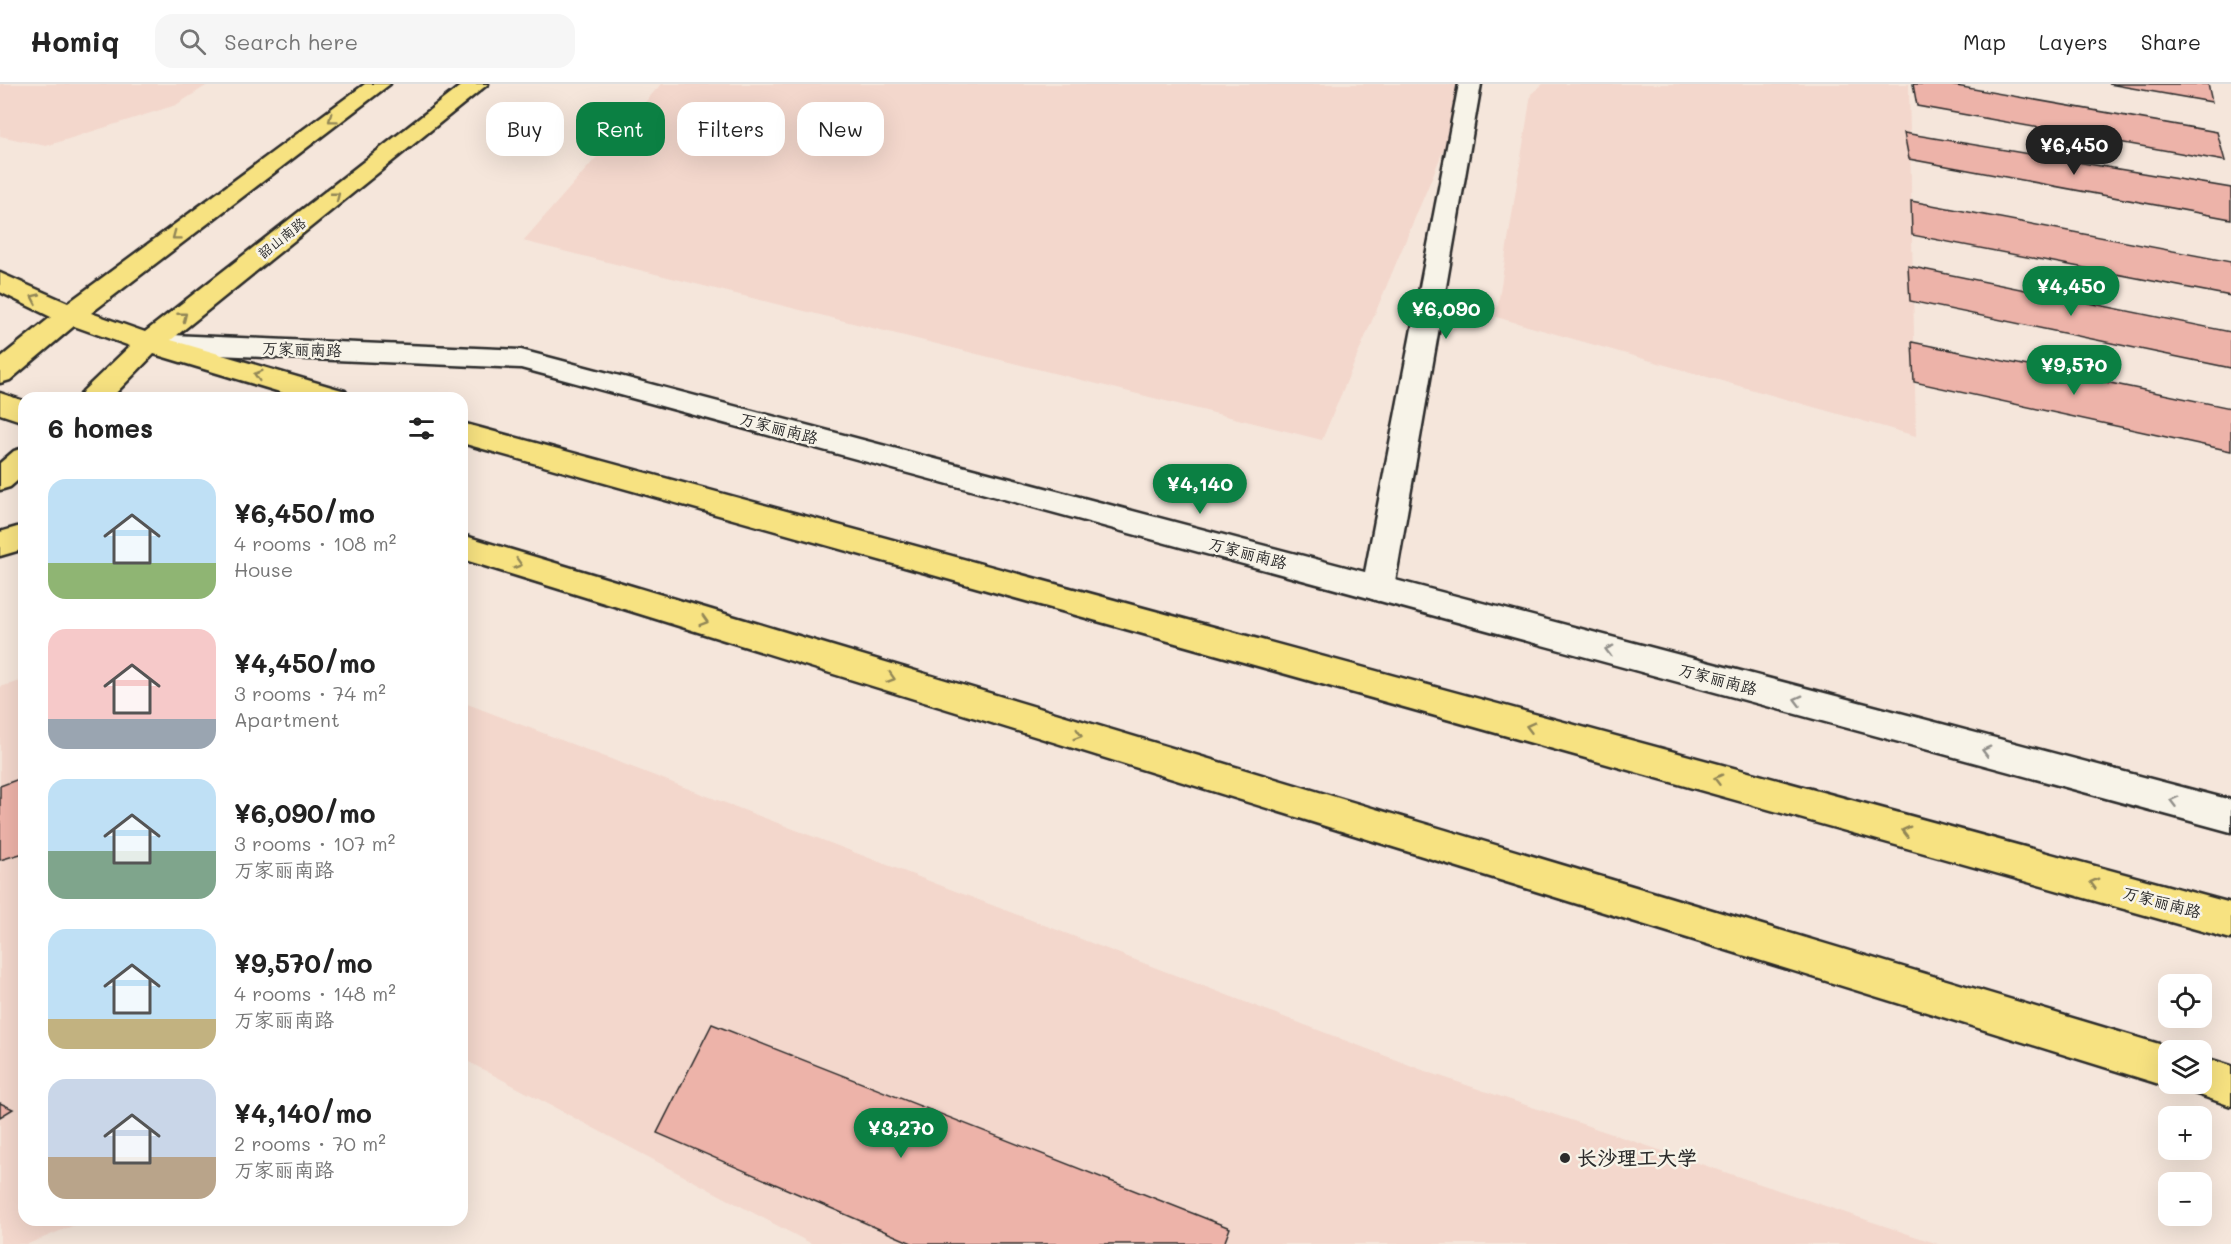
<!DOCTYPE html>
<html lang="en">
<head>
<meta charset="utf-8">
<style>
	:root { --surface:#fff; --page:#f6f6f6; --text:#222; --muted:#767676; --line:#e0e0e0; --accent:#0b8043 }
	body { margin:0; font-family:Mali,"LXGW WenKai TC",sans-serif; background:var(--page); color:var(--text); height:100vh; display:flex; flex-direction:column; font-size:22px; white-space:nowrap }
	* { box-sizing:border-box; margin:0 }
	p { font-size:20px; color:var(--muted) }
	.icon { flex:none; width:33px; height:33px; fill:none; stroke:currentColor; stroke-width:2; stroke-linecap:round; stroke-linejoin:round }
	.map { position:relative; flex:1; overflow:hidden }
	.panel { position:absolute; left:18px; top:308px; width:450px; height:834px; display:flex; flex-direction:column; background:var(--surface); border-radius:18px; box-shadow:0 6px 24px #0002 }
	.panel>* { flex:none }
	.hud { position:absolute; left:486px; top:18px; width:570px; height:54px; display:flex; gap:12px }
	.tools { position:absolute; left:2158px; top:890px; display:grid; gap:12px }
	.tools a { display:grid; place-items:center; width:54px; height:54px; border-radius:12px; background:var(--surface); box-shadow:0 6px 24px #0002; font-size:30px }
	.price { position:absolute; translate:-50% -51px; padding:0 14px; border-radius:21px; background:var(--accent); color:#fff; font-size:20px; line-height:39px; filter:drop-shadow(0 2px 3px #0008) }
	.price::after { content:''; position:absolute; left:50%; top:36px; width:18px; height:14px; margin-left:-9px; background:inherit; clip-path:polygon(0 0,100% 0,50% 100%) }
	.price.active { background:#222; color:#fff }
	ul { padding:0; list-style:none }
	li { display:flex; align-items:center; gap:18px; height:150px; padding:0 30px }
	li span { display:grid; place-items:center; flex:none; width:168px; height:120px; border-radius:18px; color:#555 }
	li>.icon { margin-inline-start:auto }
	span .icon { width:72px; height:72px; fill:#fffc; stroke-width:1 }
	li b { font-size:26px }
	h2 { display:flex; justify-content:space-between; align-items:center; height:72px; padding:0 30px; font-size:26px }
	.pill { padding:0 21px; border-radius:18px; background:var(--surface); box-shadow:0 6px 24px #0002; font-size:21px; line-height:54px }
	.pill.active { background:var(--accent); color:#fff }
	header { display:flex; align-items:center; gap:36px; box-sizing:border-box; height:84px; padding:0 30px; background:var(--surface); border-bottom:2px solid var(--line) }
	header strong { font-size:28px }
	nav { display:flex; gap:33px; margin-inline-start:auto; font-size:21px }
	.search { width:420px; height:54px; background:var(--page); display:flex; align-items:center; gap:15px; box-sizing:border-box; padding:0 21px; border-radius:18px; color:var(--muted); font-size:22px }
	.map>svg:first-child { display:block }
</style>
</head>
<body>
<header>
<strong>Homiq</strong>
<div class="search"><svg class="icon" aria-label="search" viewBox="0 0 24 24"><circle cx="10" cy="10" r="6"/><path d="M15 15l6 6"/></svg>Search here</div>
<nav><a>Map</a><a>Layers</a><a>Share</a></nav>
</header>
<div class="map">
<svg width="2231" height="1160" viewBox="0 0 2231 1160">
	<rect width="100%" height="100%" fill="#f5e6db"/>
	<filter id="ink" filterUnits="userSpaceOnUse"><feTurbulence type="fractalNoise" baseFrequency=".0167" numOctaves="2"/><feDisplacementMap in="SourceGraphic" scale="12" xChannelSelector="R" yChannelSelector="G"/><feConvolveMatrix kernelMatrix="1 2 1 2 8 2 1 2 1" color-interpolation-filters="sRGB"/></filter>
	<g filter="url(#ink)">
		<!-- built -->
		<g fill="#f3d7cc">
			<path d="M0,0h209l-33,21 -130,41 -46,-10z"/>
			<path d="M661,0h796l12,5 -147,351 -799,-199z"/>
			<path d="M1543,0h366l7,352 -420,-119 35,-223z"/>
			<path d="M24,596v540h63l-59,24h-28v-557z"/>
			<path d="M462,618l963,369 513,173h-1126l-345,-183 -5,2z"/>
		</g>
		<!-- building -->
		<g fill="#edb3a9" stroke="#2b2b2b" stroke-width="1.5">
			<path d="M1913,0h32l272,48 8,29 -308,-55z"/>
			<path d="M2109,0h99l4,18z"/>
			<path d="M1904,49l327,55v31l-322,-60z"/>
			<path d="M1911,117l320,61v34l-319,-61z"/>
			<path d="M1908,182l323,66v36l-321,-67z"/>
			<path d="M1912,258l319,66v43l-317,-69z"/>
			<path d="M24,693v76l-24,7v-74z"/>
			<path d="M712,940l518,204 -6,16h-310l-257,-111z"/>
			<path d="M0,1019l13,6 -13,8z"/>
		</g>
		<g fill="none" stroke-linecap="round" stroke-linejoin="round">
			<defs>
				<path id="street" d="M1459,0h22l-87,504 -5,9 -11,4 -11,-4 -5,-9z"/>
				<path id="secondary" d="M149,250l372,16 1710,450v32l-1710,-464 -372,-16 -10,-2 -4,-7 4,-7z"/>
				<g id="primary">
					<path d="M365,0h25l-299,229 54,19 318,-248h25l-317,256 174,51 4,7h-49l-146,-44 -43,44h-32l4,-7 47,-45 -56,-20 -64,54 -10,3v-25l51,-41 -51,-25v-19l68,30z"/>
					<path d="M0,309l24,8v21l-24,-8z"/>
					<path d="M462,339l1769,480v36l-1769,-496z"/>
					<path d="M24,364v27l-14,12 -10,3v-27l14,-12z"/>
					<path d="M24,441v24l-24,7v-24z"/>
					<path d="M462,451l1707,512 8,3h-8v33h10l-10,4 -1707,-528z"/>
					<path d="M2202,973l29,9v40l-43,-15 -4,-8h18z"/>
				</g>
			</defs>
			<!-- street casing -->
			<use href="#street" stroke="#2b2b2b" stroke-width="5"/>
			<!-- secondary casing -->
			<use href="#secondary" stroke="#2b2b2b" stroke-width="5"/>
			<!-- primary casing -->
			<use href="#primary" stroke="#2b2b2b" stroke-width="5"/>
			<!-- street -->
			<use href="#street" fill="#f7f3e8" fill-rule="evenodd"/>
			<!-- secondary -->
			<use href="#secondary" fill="#f7f3e8" fill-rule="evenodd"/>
			<!-- primary -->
			<use href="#primary" fill="#f7e281" fill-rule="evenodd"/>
		</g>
		<!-- one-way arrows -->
		<defs><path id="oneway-chevron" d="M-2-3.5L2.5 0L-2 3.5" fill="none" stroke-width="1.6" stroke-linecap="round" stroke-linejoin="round" transform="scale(1.5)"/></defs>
		<g stroke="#918656">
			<use href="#oneway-chevron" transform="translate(332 35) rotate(143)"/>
			<use href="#oneway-chevron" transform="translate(336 112) rotate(-38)"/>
			<use href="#oneway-chevron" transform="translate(176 152) rotate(143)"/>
			<use href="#oneway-chevron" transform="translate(35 214) rotate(-155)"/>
			<use href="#oneway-chevron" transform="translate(183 232) rotate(-38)"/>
			<use href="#oneway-chevron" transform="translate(258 291) rotate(-163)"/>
			<use href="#oneway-chevron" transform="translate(518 480) rotate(17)"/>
			<use href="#oneway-chevron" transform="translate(704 537) rotate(17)"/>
			<use href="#oneway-chevron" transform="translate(891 594) rotate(17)"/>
			<use href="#oneway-chevron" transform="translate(1530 643) rotate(-165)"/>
			<use href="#oneway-chevron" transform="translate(1078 651) rotate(17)"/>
			<use href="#oneway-chevron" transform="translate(1718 695) rotate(-165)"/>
			<use href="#oneway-chevron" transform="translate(1906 747) rotate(-165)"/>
			<use href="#oneway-chevron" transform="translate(2094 799) rotate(-165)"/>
		</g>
		<g stroke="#918f8a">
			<use href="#oneway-chevron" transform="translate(1609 566) rotate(-165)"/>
			<use href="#oneway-chevron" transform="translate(1798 616) rotate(-165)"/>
			<use href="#oneway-chevron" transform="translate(1986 667) rotate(-165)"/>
			<use href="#oneway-chevron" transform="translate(2174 717) rotate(-165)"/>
		</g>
	</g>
	<!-- markers -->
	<circle fill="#2b2b2b" stroke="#f7f3e8" stroke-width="2" cx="1565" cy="1074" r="6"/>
	<g text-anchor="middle" stroke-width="5" stroke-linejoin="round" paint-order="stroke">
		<!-- far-street labels -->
		<g font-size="14" fill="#2b2b2b" stroke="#f7f3e8">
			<text transform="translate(282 154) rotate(-38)" y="5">韶山南路</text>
		</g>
		<!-- street labels -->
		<g font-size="16" fill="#2b2b2b" stroke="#f7f3e8">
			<text transform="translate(302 265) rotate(2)" y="6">万家丽南路</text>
			<text transform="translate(779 344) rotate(15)" y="6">万家丽南路</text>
			<text transform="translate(1248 469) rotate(15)" y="6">万家丽南路</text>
			<text transform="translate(1718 595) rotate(15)" y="6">万家丽南路</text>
			<text transform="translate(2162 818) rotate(15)" y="6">万家丽南路</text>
		</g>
		<!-- near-poi labels -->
		<g font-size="20" font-weight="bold" fill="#2b2b2b" stroke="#f7f3e8" text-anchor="start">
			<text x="1577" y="1081">长沙理工大学</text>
		</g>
	</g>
</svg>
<div class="tools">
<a><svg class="icon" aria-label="locate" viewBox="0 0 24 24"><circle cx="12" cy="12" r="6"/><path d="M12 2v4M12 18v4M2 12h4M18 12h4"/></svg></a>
<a><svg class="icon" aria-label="layers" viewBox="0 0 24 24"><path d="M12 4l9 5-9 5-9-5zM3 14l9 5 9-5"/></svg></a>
<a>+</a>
<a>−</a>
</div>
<b class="price active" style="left:2074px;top:92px">¥6,450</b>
<b class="price" style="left:2071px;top:233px">¥4,450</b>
<b class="price" style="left:1446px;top:256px">¥6,090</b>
<b class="price" style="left:2074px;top:312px">¥9,570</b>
<b class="price" style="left:1200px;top:431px">¥4,140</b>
<b class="price" style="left:901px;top:1075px">¥3,270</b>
<div class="hud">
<a class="pill">Buy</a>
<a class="pill active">Rent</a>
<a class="pill">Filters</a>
<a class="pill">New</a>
</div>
<section class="panel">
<h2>6 homes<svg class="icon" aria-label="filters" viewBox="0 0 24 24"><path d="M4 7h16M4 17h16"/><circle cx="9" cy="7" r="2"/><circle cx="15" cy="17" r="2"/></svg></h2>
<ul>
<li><span style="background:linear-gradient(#bfe0f5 70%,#8fb573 0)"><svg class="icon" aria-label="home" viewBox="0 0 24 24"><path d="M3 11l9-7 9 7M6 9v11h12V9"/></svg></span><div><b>¥6,450/mo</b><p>4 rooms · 108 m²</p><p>House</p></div></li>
<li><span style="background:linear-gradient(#f6c9c9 75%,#9aa5b1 0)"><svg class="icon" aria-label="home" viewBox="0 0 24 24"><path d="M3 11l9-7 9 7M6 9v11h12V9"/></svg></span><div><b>¥4,450/mo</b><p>3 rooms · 74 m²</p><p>Apartment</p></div></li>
<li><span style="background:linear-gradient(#bfe0f5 60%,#7fa58c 0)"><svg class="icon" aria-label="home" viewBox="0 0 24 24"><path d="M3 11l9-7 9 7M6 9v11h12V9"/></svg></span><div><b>¥6,090/mo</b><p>3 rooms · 107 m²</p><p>万家丽南路</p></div></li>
<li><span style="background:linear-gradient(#bfe0f5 75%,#c2b280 0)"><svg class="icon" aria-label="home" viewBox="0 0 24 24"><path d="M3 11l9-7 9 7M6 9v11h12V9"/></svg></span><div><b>¥9,570/mo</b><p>4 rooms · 148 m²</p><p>万家丽南路</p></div></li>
<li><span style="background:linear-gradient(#c9d6e8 65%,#b9a48a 0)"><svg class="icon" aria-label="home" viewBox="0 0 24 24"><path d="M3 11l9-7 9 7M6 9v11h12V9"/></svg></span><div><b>¥4,140/mo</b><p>2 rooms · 70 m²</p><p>万家丽南路</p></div></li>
</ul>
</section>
</div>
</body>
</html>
